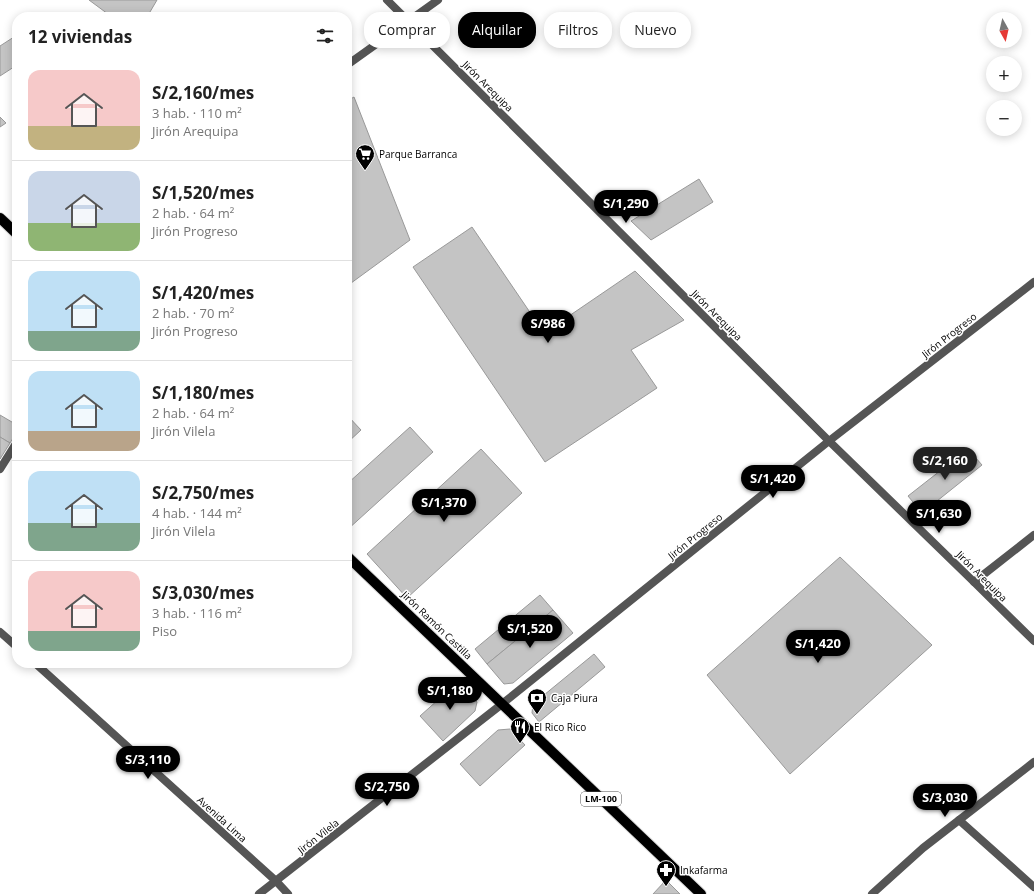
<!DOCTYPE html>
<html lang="es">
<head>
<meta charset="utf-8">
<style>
	:root { --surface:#fff; --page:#f6f6f6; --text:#222; --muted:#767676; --line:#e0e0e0; --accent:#000 }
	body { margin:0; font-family:"Open Sans",sans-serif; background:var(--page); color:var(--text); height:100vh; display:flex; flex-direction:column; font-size:15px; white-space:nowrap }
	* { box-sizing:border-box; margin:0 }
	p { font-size:13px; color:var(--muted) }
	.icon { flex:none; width:22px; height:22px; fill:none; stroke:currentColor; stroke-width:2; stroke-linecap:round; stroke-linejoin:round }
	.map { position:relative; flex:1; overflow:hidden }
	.details { position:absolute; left:12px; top:12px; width:340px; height:656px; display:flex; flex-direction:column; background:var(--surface); border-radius:16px; box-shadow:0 2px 10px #0003 }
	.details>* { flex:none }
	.hud { position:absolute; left:364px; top:12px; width:380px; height:36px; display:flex; gap:8px }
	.needle { width:26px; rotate:172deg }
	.fabs { position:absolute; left:986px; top:12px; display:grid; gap:8px }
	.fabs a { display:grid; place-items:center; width:36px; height:36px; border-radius:50%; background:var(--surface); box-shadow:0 2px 10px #0003; font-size:20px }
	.price { position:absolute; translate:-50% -34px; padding:0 9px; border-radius:14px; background:var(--accent); color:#fff; font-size:13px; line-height:26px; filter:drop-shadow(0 1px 2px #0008) }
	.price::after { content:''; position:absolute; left:50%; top:24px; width:12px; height:9px; margin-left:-6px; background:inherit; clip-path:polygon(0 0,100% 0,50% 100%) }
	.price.current { background:#222; color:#fff }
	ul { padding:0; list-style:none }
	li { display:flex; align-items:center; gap:12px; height:100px; padding:0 16px }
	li+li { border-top:1px solid var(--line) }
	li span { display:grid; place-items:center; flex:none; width:112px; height:80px; border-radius:12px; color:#555 }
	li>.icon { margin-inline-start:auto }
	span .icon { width:48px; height:48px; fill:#fffc; stroke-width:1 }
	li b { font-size:17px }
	h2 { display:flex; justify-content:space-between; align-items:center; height:48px; padding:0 16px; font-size:17px }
	.chip { padding:0 14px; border-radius:16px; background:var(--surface); box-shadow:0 2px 10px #0003; font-size:14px; line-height:36px }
	.chip.current { background:var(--accent); color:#fff }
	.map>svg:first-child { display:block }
</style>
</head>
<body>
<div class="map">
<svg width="1034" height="894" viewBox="0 0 1034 894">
	<rect width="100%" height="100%" fill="#fff"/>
	<!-- building -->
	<g fill="#c4c4c4" stroke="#999">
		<path d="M89,0h68l-10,17h-35z"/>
		<path d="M17,35v30l-17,11v-30z"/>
		<path d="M354,97l56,143 -63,46v-185z"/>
		<path d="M0,117l6,6 -6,4z"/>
		<path d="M699,179l14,23 -62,38 -20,-19z"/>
		<path d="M472,227l72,106 91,-62 49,49 -53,30 26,38 -112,74 -132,-195z"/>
		<path d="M0,415l17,10v7l-7,11 -10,-6z"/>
		<path d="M347,415l14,15 -14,13z"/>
		<path d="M410,427l23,25 -86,78v-46z"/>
		<path d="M0,437l10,6 -10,16z"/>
		<path d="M481,449l41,44 -115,105 -40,-44z"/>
		<path d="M968,449l14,16 -60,48 -14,-17z"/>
		<path d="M840,557l92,88 -142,129 -83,-99z"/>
		<path d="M540,595l13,15 -66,54 -12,-15z"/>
		<path d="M553,610l20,23 -60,50 -9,1 -17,-20z"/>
		<path d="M594,654l11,13 -66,55 -7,-9 1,-9z"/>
		<path d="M458,682l19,20 -2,9 -32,30 -23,-25z"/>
		<path d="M510,729l15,16 -45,41 -20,-22 38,-34z"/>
		<path d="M666,880l14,14h-27z"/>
	</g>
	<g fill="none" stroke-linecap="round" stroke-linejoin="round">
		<defs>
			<g id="primary">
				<path d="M0,218l17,16"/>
				<path d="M347,556l354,338"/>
			</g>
		</defs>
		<!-- primary casing -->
		<use href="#primary" stroke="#dbdbdb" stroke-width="12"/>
		<!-- service -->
		<path stroke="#555" stroke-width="8" d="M959,820l75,67"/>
		<!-- minor -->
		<g stroke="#555" stroke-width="8">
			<path d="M387,0l442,441 145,141 60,59"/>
			<path d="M347,65l91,-65"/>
			<path d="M974,582l60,-47"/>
			<path d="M0,632l17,15"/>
			<path d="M35,663l241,218 12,13"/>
			<path d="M259,894l243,-190 327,-263 205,-159"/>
			<path d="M872,894l51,-46 111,-86"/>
		</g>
		<!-- tertiary -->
		<path stroke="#555" stroke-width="8" d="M0,469l17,-27"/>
		<!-- primary -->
		<use href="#primary" stroke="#000" stroke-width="10"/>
	</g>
	<!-- icons -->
	<defs>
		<symbol id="supermarket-pin" viewBox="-11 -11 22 30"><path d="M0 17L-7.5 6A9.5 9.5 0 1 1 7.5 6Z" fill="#000" stroke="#fff"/><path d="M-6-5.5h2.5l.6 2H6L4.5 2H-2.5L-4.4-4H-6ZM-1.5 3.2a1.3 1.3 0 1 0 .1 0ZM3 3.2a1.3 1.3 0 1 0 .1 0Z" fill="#fff"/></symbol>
		<symbol id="bank-pin" viewBox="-11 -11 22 30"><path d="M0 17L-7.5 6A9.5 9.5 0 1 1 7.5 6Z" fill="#000" stroke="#fff"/><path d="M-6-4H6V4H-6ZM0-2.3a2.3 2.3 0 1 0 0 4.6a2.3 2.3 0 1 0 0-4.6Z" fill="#fff"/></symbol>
		<symbol id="restaurant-pin" viewBox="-11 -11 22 30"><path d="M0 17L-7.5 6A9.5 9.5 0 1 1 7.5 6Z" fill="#000" stroke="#fff"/><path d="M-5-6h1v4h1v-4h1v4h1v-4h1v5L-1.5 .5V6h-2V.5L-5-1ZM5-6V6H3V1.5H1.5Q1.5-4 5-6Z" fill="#fff"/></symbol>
		<symbol id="pharmacy-pin" viewBox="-11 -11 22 30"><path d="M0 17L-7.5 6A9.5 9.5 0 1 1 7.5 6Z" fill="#000" stroke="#fff"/><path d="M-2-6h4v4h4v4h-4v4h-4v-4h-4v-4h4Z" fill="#fff"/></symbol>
	</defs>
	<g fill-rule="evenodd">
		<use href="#supermarket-pin" x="354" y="143" width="22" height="30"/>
		<use href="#bank-pin" x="526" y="687" width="22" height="30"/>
		<use href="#restaurant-pin" x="509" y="716" width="22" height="30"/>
		<use href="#pharmacy-pin" x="655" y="859" width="22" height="30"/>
	</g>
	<g text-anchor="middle" stroke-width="3" stroke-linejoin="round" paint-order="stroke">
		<!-- shield labels -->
		<rect fill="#fff" stroke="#4c4c4c" stroke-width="1" x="581" y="792" width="40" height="14" rx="3"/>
		<g font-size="9" font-weight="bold" fill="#000">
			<text x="601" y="802">LM-100</text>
		</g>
		<!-- street labels -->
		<g font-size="10" fill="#000" stroke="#fff">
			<text transform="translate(488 86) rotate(45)" y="4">Jirón Arequipa</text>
			<text transform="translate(717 315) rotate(45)" y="4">Jirón Arequipa</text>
			<text transform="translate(949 335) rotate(-38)" y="4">Jirón Progreso</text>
			<text transform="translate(695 536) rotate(-39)" y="4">Jirón Progreso</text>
			<text transform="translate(982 576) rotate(45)" y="4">Jirón Arequipa</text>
			<text transform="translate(437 625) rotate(44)" y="4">Jirón Ramón Castilla</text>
			<text transform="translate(222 819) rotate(42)" y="4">Avenida Lima</text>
			<text transform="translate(318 836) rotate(-38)" y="4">Jirón Vilela</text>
		</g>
		<!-- poi labels -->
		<g font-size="10" fill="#000" stroke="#fff" text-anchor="start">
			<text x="379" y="158">Parque Barranca</text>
			<text x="551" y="702">Caja Piura</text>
			<text x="534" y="731">El Rico Rico</text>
			<text x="680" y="874">Inkafarma</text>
		</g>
	</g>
</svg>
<div class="fabs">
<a><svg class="needle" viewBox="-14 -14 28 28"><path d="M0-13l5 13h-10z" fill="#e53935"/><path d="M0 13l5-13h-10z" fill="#767676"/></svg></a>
<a>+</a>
<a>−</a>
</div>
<b class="price" style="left:626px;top:224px">S/1,290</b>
<b class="price" style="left:548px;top:344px">S/986</b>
<b class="price current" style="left:945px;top:481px">S/2,160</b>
<b class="price" style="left:773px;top:499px">S/1,420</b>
<b class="price" style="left:444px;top:523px">S/1,370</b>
<b class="price" style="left:939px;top:534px">S/1,630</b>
<b class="price" style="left:530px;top:649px">S/1,520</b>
<b class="price" style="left:818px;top:664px">S/1,420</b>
<b class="price" style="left:450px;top:711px">S/1,180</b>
<b class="price" style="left:148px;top:780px">S/3,110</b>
<b class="price" style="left:387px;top:807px">S/2,750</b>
<b class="price" style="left:945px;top:818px">S/3,030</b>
<div class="hud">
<a class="chip">Comprar</a>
<a class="chip current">Alquilar</a>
<a class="chip">Filtros</a>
<a class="chip">Nuevo</a>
</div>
<section class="details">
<h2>12 viviendas<svg class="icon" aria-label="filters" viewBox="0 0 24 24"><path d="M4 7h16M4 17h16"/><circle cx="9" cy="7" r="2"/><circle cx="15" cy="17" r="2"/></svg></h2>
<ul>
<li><span style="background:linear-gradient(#f6c9c9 70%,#c2b280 0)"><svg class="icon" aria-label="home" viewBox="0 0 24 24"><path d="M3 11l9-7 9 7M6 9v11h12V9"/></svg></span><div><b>S/2,160/mes</b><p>3 hab. · 110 m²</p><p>Jirón Arequipa</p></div></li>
<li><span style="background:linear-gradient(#c9d6e8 65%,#8fb573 0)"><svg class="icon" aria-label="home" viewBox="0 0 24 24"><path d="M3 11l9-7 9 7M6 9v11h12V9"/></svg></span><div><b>S/1,520/mes</b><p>2 hab. · 64 m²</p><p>Jirón Progreso</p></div></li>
<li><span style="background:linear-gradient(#bfe0f5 75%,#7fa58c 0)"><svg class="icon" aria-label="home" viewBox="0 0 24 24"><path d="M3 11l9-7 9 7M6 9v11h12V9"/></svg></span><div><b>S/1,420/mes</b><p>2 hab. · 70 m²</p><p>Jirón Progreso</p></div></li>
<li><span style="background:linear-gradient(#bfe0f5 75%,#b9a48a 0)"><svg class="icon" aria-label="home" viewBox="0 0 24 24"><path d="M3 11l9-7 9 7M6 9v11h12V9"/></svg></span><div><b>S/1,180/mes</b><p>2 hab. · 64 m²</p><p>Jirón Vilela</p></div></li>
<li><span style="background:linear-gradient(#bfe0f5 65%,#7fa58c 0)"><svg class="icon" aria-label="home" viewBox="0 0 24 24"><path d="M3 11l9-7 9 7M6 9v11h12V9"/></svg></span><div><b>S/2,750/mes</b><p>4 hab. · 144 m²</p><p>Jirón Vilela</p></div></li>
<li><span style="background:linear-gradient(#f6c9c9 75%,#7fa58c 0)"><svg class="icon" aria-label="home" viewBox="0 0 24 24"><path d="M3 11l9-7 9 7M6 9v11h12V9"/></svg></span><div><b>S/3,030/mes</b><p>3 hab. · 116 m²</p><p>Piso</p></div></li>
</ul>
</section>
</div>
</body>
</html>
